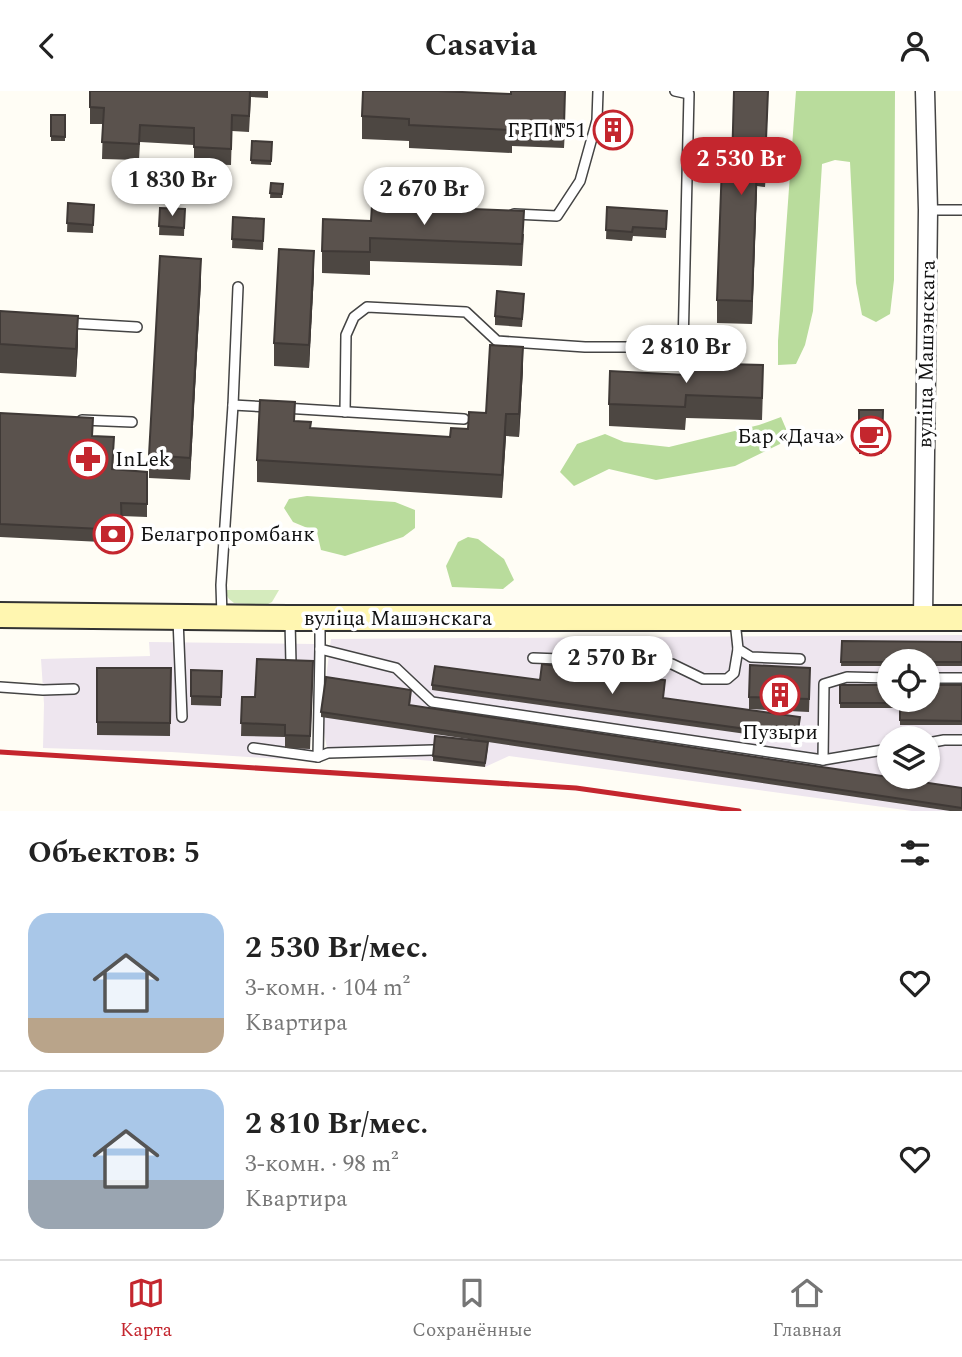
<!DOCTYPE html>
<html lang="ru">
<head>
<meta charset="utf-8">
<style>
	:root { --surface:#fff; --page:#f2f2f2; --text:#222; --muted:#767676; --line:#e0e0e0; --accent:#c4262e }
	body { margin:0; font-family:Spectral,serif; background:var(--page); color:var(--text); height:100vh; display:flex; flex-direction:column; font-size:26px; white-space:nowrap }
	* { box-sizing:border-box; margin:0 }
	p { font-size:23px; color:var(--muted) }
	.icon { flex:none; width:38px; height:38px; fill:none; stroke:currentColor; stroke-width:2; stroke-linecap:round; stroke-linejoin:round }
	.map { position:relative; height:720px; overflow:hidden }
	.panel { display:flex; flex-direction:column; background:var(--surface); flex:1 }
	.panel>* { flex:none }
	.tools { position:absolute; left:877px; top:558px; display:grid; gap:14px }
	.tools a { display:grid; place-items:center; width:63px; height:63px; border-radius:50%; background:var(--surface); box-shadow:0 2px 5px #0004; font-size:35px }
	.price { position:absolute; translate:-50% -60px; padding:0 16px; border-radius:24px; background:#fff; color:#222; font-size:23px; line-height:46px; filter:drop-shadow(0 2px 4px #0008) }
	.price::after { content:''; position:absolute; left:50%; top:42px; width:21px; height:16px; margin-left:-10px; background:inherit; clip-path:polygon(0 0,100% 0,50% 100%) }
	.price.selected { background:var(--accent); color:#fff }
	ul { padding:0; list-style:none }
	li { display:flex; align-items:center; gap:21px; height:175px; padding:0 28px }
	li+li { border-top:2px solid var(--line) }
	li span { display:grid; place-items:center; flex:none; width:196px; height:140px; border-radius:21px; color:#555 }
	li>.icon { margin-inline-start:auto }
	span .icon { width:84px; height:84px; fill:#fffc; stroke-width:1 }
	li b { font-size:30px }
	h2 { display:flex; justify-content:space-between; align-items:center; height:84px; padding:0 28px; font-size:30px }
	header { display:flex; justify-content:space-between; align-items:center; height:91px; padding:0 28px; background:var(--surface); font-size:32px; font-weight:700 }
	.tabs { display:flex; justify-content:space-around; align-items:center; height:98px; border-top:2px solid var(--line); background:var(--surface); font-size:19px; color:var(--muted) }
	.tabs a { display:grid; justify-items:center; gap:4px }
	.tabs .selected { color:var(--accent) }
	.map>svg:first-child { display:block }
</style>
</head>
<body>
<header><svg class="icon" aria-label="back" viewBox="0 0 24 24"><path d="M15 5l-7 7 7 7"/></svg>Casavia<svg class="icon" aria-label="person" viewBox="0 0 24 24"><circle cx="12" cy="8" r="4"/><path d="M4 21q1-7 8-7t8 7"/></svg></header>
<div class="map">
<svg width="962" height="720" viewBox="0 0 962 720">
	<rect width="100%" height="100%" fill="#fffdf5"/>
	<!-- industrial -->
	<g fill="#eee6ef" fill-rule="evenodd">
		<path d="M962,544v176h-50l-403,-55 -24,11 -52,-6 -105,-8 -7,-36 10,-78zM889,570h39v39h-39zM889,648h39v38h-39z"/>
		<path d="M149,551l166,2 -5,105 1,12 -140,-9 -128,-4 1,-44 -3,-45 109,-3z"/>
	</g>
	<!-- green -->
	<path fill="#d5ebbd" d="M227,499h52l-7,12 -6,3 -32,-2 -5,-4 -3,-5z"/>
	<!-- forest -->
	<g fill="#b9dc9c">
		<path d="M796,0h99l-1,189 -4,34 -14,8 -14,-7 -6,-32 -6,-121 -15,-2 -13,4 -9,147 -8,34 -9,19 -18,1v-24z"/>
		<path d="M781,326l6,14 -7,13 -45,22 -79,14 -47,-11 -35,17 -14,-14 17,-28 28,-10 19,8 45,5 90,-22z"/>
		<path d="M307,405l88,6 20,8v18l-12,9 -58,19 -24,-6 -4,-18 -24,-10 -9,-14 5,-9z"/>
		<path d="M468,446l10,2 26,20 10,21 -11,9 -51,-2 -6,-21 12,-24z"/>
	</g>
	<g fill="none" stroke-linecap="round" stroke-linejoin="round">
		<defs>
			<g id="service">
				<path d="M928,119h34"/>
				<path d="M514,123l43,2 23,-35 17,-61 1,-29"/>
				<path d="M68,232l69,4"/>
				<path d="M683,256l48,3"/>
				<path d="M233,314l37,2"/>
				<path d="M284,317l180,11"/>
				<path d="M345,321l1,-77 8,-18 13,-10 99,5 31,29 88,6h98l6,-253 -14,-3"/>
				<path d="M82,329l50,2"/>
				<path d="M222,525l-1,-31 12,-180 5,-118"/>
				<path d="M178,528l4,98"/>
				<path d="M290,530l1,43"/>
				<path d="M320,530v28l76,19 36,34 391,58 66,-11"/>
				<path d="M735,530l3,28 13,8 49,2"/>
				<path d="M533,567l108,4 31,2 31,15h24l7,-6 4,-24"/>
				<path d="M928,587h34"/>
				<path d="M0,596l43,3 31,-1"/>
				<path d="M928,652l16,-3h18"/>
				<path d="M253,657l65,9 10,-4 105,-3"/>
				<path d="M318,666l2,-108"/>
				<path d="M823,669l1,-76 23,-7 42,1"/>
			</g>
			<path id="minor" d="M923,526l5,-407 -3,-119"/>
			<path id="secondary" d="M0,524l289,3h673"/>
		</defs>
		<!-- service casing -->
		<use href="#service" stroke="#444" stroke-width="12"/>
		<!-- minor casing -->
		<use href="#minor" stroke="#444" stroke-width="21"/>
		<!-- secondary casing -->
		<use href="#secondary" stroke="#333" stroke-width="28"/>
		<!-- service -->
		<use href="#service" stroke="#fff" stroke-width="9"/>
		<!-- minor -->
		<use href="#minor" stroke="#fff" stroke-width="18"/>
		<!-- secondary -->
		<use href="#secondary" stroke="#fff6b0" stroke-width="24"/>
		<!-- rail -->
		<path stroke="#c4262e" stroke-width="5" d="M0,661l576,36 163,23"/>
	</g>
	<!-- wall -->
	<g fill="#4d4742">
		<path d="M90,0h178v7l-17,-1 -2,35 -17,-1 -1,34 -37,-1v-19l-54,-3 -1,18 -37,-1 1,-35h-13z"/>
		<path d="M768,0l-3,96 -8,-1 -5,138 -35,-1v-23l15,-135z"/>
		<path d="M565,22l-1,35 -52,-2v7l-103,-5v-7l-47,-2v-23z"/>
		<rect x="51" y="24" width="14" height="26"/>
		<path d="M606,27l15,1 -1,19 -15,-1z"/>
		<path d="M252,50l20,1 -1,23 -20,-1z"/>
		<path d="M271,92l12,1 -1,14h-12z"/>
		<path d="M68,112l26,2 -1,28 -26,-1z"/>
		<path d="M607,116l60,4 -1,27 -33,-2 -1,5 -26,-2z"/>
		<path d="M160,117l25,1 -1,27 -25,-1z"/>
		<path d="M233,126l31,2 -1,31 -31,-2z"/>
		<path d="M371,130l153,13 -2,32 -152,-5v14l-48,-2v-22z"/>
		<path d="M314,182l-5,95 -35,-2v-23z"/>
		<path d="M201,190l-11,199 -41,-2v-23z"/>
		<path d="M524,212l-2,24 -27,-2v-9z"/>
		<path d="M0,220l78,33 -2,33 -76,-4z"/>
		<path d="M523,278l-4,68 -13,-1 -4,62 -245,-16v-22l38,-39 16,7 139,9 18,-8 18,-16z"/>
		<path d="M763,297l-1,32 -76,-2 -1,12 -76,-4v-22z"/>
		<path d="M859,319h24l-1,44h-23z"/>
		<path d="M0,322l93,23 21,14 -1,19 34,3v45l-26,-1 1,27 -122,-6z"/>
		<path d="M842,550l120,1v24h-34v-5h-39v5h-48z"/>
		<path d="M97,577h74l-1,68 -73,-1z"/>
		<path d="M191,579l31,1 -1,35 -30,-1z"/>
		<path d="M313,583l-3,75 -25,-1v-11l-44,-1 1,-39h13z"/>
		<path d="M540,589l125,5 -2,13 137,23 -3,20 -365,-51v-5z"/>
		<path d="M810,590l-1,31 -60,-3v-12z"/>
		<path d="M840,594h122v40h-62v-17h-60z"/>
		<path d="M411,603l-1,11 552,83v23h-12l-629,-94v-5z"/>
		<path d="M488,656l-3,20 -52,-6v-5z"/>
	</g>
	<!-- shaded-wall -->
	<g fill="#3f3936">
		<path d="M565,0v22l-1,35v-22z"/>
		<path d="M768,0l-3,96v-23z"/>
		<path d="M757,73v22l-5,138v-23z"/>
		<path d="M314,160v22l-5,95v-23z"/>
		<path d="M201,168v22l-11,199v-22z"/>
		<path d="M78,225v28l-2,33v-28z"/>
		<path d="M523,256v22l-4,68v-23z"/>
		<path d="M506,323v22l-4,62v-23z"/>
	</g>
	<!-- building -->
	<g fill="#5a524d" stroke="#3f3936" stroke-width="2">
		<path d="M90,0h160l-1,25 -17,-1 -1,34 -37,-2v-19l-54,-3 -1,19 -37,-2 2,-34 -14,-1z"/>
		<path d="M363,0h75l73,3v-3h54l-1,35 -52,-3v7l-103,-5v-6l-47,-3z"/>
		<path d="M734,0h34l-3,73h-8l-5,137 -35,-1 5,-136 10,1z"/>
		<path d="M51,24h14v22l-14,-1z"/>
		<path d="M606,27l15,1 -1,15 -15,-2z"/>
		<path d="M252,50l20,1 -1,19 -20,-1z"/>
		<path d="M271,92l12,1 -1,10 -12,-1z"/>
		<path d="M68,112l26,2 -1,20 -26,-2z"/>
		<path d="M372,114l152,6 -2,33 -152,-6v14l-48,-1 1,-32 48,2z"/>
		<path d="M607,116l60,4 -1,18 -33,-2 -1,5 -26,-2z"/>
		<path d="M160,117l25,1 -1,19 -25,-2z"/>
		<path d="M233,126l31,2 -1,22 -31,-2z"/>
		<path d="M279,158l35,2 -5,94 -35,-2z"/>
		<path d="M160,165l41,3 -11,199 -41,-3z"/>
		<path d="M497,200l27,3 -2,25 -27,-3z"/>
		<path d="M0,220l78,5 -2,33 -76,-5z"/>
		<path d="M490,254l33,2 -4,67h-13l-4,61 -245,-15 3,-60 35,2 -1,19 17,1 -1,6 140,9 1,-9 17,1 1,-17 17,1z"/>
		<path d="M686,272l77,2 -1,33 -76,-3 -1,12 -76,-3 1,-33 76,4z"/>
		<path d="M859,319h24l-1,36 -23,-1z"/>
		<path d="M0,322l93,5 -1,18 22,1 -2,32 35,3v32l-26,-1 1,27 -122,-6z"/>
		<path d="M842,550l120,1v20h-121z"/>
		<path d="M257,568l56,2 -3,75 -25,-1v-10l-44,-2 1,-26h13z"/>
		<path d="M542,573l123,16 -2,18 137,19 -3,19 -365,-51 3,-19 105,14z"/>
		<path d="M750,574l60,3 -1,31 -60,-2z"/>
		<path d="M97,577h74l-1,55 -73,-1z"/>
		<path d="M191,579l31,1 -1,26 -30,-1z"/>
		<path d="M326,586l85,13 -2,15 553,83v20l-641,-96z"/>
		<path d="M840,594h49v15h39v-15h34v36l-62,-1v-17h-60z"/>
		<path d="M435,645l53,6 -3,21 -52,-7z"/>
	</g>
	<!-- icons -->
	<defs>
		<symbol id="building-ring" viewBox="-11 -11 22 22"><circle r="9.5" fill="#fff" stroke="#c4262e" stroke-width="1.5"/><path d="M-4-6H4V6H1V3H-1V6H-4ZM-2.5-4.3h1.7v1.8h-1.7ZM.8-4.3h1.7v1.8H.8ZM-2.5-1h1.7V.8h-1.7ZM.8-1h1.7V.8H.8Z" fill="#c4262e"/></symbol>
		<symbol id="cafe-ring" viewBox="-11 -11 22 22"><circle r="9.5" fill="#fff" stroke="#c4262e" stroke-width="1.5"/><path d="M-5.5-4.5H6V0H3Q3 3.5 0 3.5H-2.5Q-5.5 3.5-5.5 0ZM3-3.2v2h1.7v-2ZM-6 4.5H4V6H-6Z" fill="#c4262e"/></symbol>
		<symbol id="pharmacy-ring" viewBox="-11 -11 22 22"><circle r="9.5" fill="#fff" stroke="#c4262e" stroke-width="1.5"/><path d="M-2-6h4v4h4v4h-4v4h-4v-4h-4v-4h4Z" fill="#c4262e"/></symbol>
		<symbol id="bank-ring" viewBox="-11 -11 22 22"><circle r="9.5" fill="#fff" stroke="#c4262e" stroke-width="1.5"/><path d="M-6-4H6V4H-6ZM0-2.3a2.3 2.3 0 1 0 0 4.6a2.3 2.3 0 1 0 0-4.6Z" fill="#c4262e"/></symbol>
	</defs>
	<g fill-rule="evenodd">
		<use href="#building-ring" x="591" y="17" width="44" height="44"/>
		<use href="#cafe-ring" x="849" y="323" width="44" height="44"/>
		<use href="#pharmacy-ring" x="66" y="346" width="44" height="44"/>
		<use href="#bank-ring" x="91" y="421" width="44" height="44"/>
		<use href="#building-ring" x="758" y="582" width="44" height="44"/>
	</g>
	<g text-anchor="middle" stroke-width="7" stroke-linejoin="round" paint-order="stroke">
		<!-- poi labels -->
		<g font-size="21" fill="#111" stroke="#fff" text-anchor="end">
			<text x="586" y="46">ГРП №51</text>
			<text x="844" y="352">Бар «Дача»</text>
			<text x="115" y="375" text-anchor="start">InLek</text>
			<text x="140" y="450" text-anchor="start">Белагропромбанк</text>
			<text x="780" y="648" text-anchor="middle">Пузыри</text>
		</g>
		<!-- street labels -->
		<g font-size="21" fill="#111" stroke="#fff">
			<text transform="translate(926 263) rotate(-89)" y="7">вуліца Машэнскага</text>
			<text x="398" y="534">вуліца Машэнскага</text>
		</g>
	</g>
</svg>
<div class="tools">
<a><svg class="icon" aria-label="locate" viewBox="0 0 24 24"><circle cx="12" cy="12" r="6"/><path d="M12 2v4M12 18v4M2 12h4M18 12h4"/></svg></a>
<a><svg class="icon" aria-label="layers" viewBox="0 0 24 24"><path d="M12 4l9 5-9 5-9-5zM3 14l9 5 9-5"/></svg></a>
</div>
<b class="price selected" style="left:741px;top:106px">2 530 Br</b>
<b class="price" style="left:172px;top:127px">1 830 Br</b>
<b class="price" style="left:424px;top:136px">2 670 Br</b>
<b class="price" style="left:686px;top:294px">2 810 Br</b>
<b class="price" style="left:612px;top:605px">2 570 Br</b>
</div>
<section class="panel">
<h2>Объектов: 5<svg class="icon" aria-label="filters" viewBox="0 0 24 24"><path d="M4 7h16M4 17h16"/><circle cx="9" cy="7" r="2"/><circle cx="15" cy="17" r="2"/></svg></h2>
<ul>
<li><span style="background:linear-gradient(#a9c7e8 75%,#b9a48a 0)"><svg class="icon" aria-label="home" viewBox="0 0 24 24"><path d="M3 11l9-7 9 7M6 9v11h12V9"/></svg></span><div><b>2 530 Br/мес.</b><p>3-комн. · 104 m²</p><p>Квартира</p></div><svg class="icon" aria-label="heart" viewBox="0 0 24 24"><path d="M12 20l-8-8c-3-5 5-10 8-4 3-6 11-1 8 4z"/></svg></li>
<li><span style="background:linear-gradient(#a9c7e8 65%,#9aa5b1 0)"><svg class="icon" aria-label="home" viewBox="0 0 24 24"><path d="M3 11l9-7 9 7M6 9v11h12V9"/></svg></span><div><b>2 810 Br/мес.</b><p>3-комн. · 98 m²</p><p>Квартира</p></div><svg class="icon" aria-label="heart" viewBox="0 0 24 24"><path d="M12 20l-8-8c-3-5 5-10 8-4 3-6 11-1 8 4z"/></svg></li>
</ul>
</section>
<nav class="tabs">
<a class="selected"><svg class="icon" aria-label="map" viewBox="0 0 24 24"><path d="M3 6l6-2 6 2 6-2v14l-6 2-6-2-6 2zM9 4v14M15 6v14"/></svg>Карта</a>
<a><svg class="icon" aria-label="saved" viewBox="0 0 24 24"><path d="M7 4h10v16l-5-4-5 4z"/></svg>Сохранённые</a>
<a><svg class="icon" aria-label="home" viewBox="0 0 24 24"><path d="M3 11l9-7 9 7M6 9v11h12V9"/></svg>Главная</a>
</nav>
</body>
</html>
